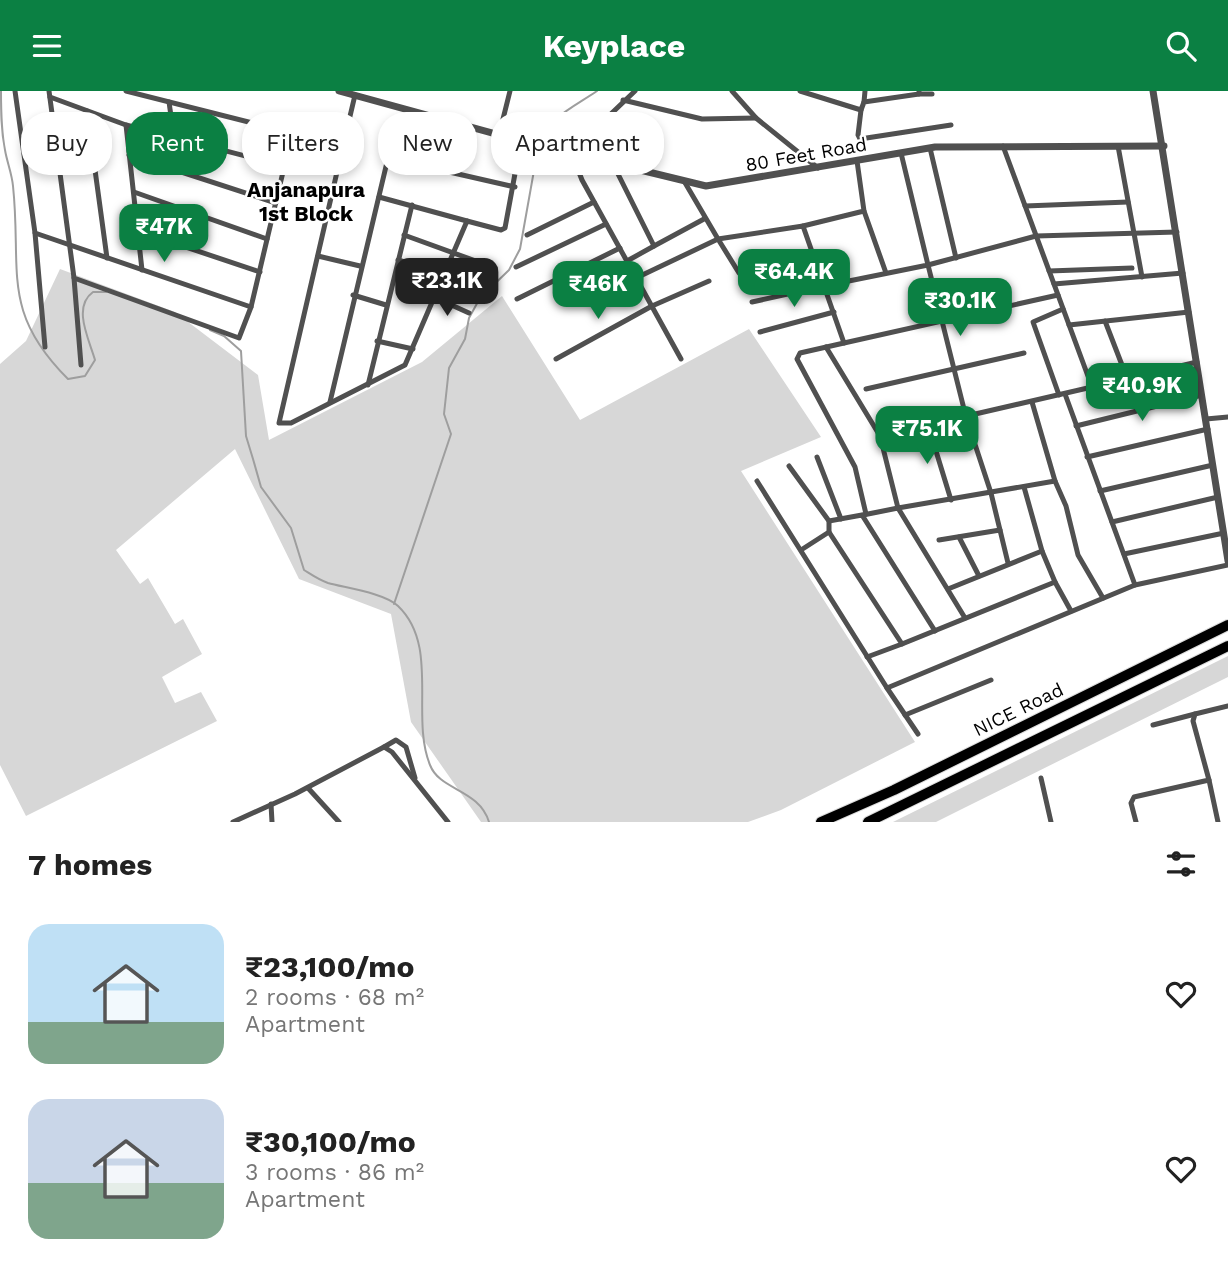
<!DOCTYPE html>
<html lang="en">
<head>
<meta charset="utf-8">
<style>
	:root { --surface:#fff; --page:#f6f6f6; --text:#222; --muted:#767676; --accent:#0b8043 }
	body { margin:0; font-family:"Work Sans",sans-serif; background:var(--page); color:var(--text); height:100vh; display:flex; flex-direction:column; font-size:26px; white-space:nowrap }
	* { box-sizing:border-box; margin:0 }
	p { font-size:23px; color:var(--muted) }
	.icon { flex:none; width:38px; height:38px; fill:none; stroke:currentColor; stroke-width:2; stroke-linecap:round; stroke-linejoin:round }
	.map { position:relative; height:731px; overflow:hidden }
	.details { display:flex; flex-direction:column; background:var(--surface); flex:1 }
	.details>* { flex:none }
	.top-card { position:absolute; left:21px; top:21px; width:700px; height:63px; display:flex; gap:14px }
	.price { position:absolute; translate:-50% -60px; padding:0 16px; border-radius:14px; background:var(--accent); color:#fff; font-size:23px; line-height:46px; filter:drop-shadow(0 2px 4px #0008) }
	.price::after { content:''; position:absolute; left:50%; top:42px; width:21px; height:16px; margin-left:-10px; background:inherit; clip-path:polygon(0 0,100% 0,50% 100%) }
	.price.current { background:#222; color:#fff }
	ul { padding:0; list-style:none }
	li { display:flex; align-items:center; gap:21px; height:175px; padding:0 28px }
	li span { display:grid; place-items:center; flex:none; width:196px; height:140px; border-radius:21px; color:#555 }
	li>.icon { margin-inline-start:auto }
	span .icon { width:84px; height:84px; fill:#fffc; stroke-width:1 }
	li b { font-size:30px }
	h2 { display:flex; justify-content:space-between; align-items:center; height:84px; padding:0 28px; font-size:30px }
	.chip { padding:0 24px; border-radius:28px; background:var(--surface); box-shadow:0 4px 10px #0003; font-size:24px; line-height:63px }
	.chip.current { background:var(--accent); color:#fff }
	header { display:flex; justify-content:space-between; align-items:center; height:91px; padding:0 28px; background:var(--accent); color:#fff; font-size:32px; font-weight:700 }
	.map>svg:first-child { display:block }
</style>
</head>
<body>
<header><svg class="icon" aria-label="menu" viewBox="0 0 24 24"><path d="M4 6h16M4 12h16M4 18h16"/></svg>Keyplace<svg class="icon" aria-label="search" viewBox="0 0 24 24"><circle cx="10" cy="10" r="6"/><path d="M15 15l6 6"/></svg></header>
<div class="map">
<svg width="1228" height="731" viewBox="0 0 1228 731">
	<rect width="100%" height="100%" fill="#fff"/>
	<!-- green -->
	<g fill="#d7d7d7">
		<path d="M60,178l115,43 83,63 11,65 153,-78 80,-66 78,124 169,-91 72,108 -80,34 174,271 -134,68 -33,12h-267l-70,-100 -20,-108 -92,-35 -64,-130 -119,101 24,34 8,-6 27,46 8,-5 19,35 -40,23 13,26 26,-11 16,29 -191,95 -26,-51v-401l26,-23z"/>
		<path d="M1228,565v21l-264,131 -28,14h-43z"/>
	</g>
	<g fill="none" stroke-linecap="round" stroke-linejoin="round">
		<!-- stream -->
		<g stroke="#9e9e9e" stroke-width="2">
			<path d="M1,0c0,20 0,39 4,59 2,12 7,24 8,36 9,85 -13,125 55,193l17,-3 10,-16c-6,-21 -23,-53 -2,-68h13"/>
			<path d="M539,52c7,-24 38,-38 58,-52"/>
			<path d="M210,239l14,6 17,15 5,85 7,23 8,28 30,41 13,42c8,5 15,10 24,13 18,5 56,10 70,23 42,40 12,110 32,159 10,26 49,24 59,57"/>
			<path d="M394,513l57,-170 -7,-20 5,-46 16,-29 4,-21 11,-20 29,-28 11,-21 18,-101"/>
		</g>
		<defs>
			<g id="motorway">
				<path d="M821,731l73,-32 334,-165"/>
				<path d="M868,731l360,-176"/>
			</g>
		</defs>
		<!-- motorway casing -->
		<use href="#motorway" stroke="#dbdbdb" stroke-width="12"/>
		<!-- minor -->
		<g stroke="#505050" stroke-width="5">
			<path d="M15,0l20,142 216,74"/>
			<path d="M49,0l25,187 165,60 12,-31 41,-173"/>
			<path d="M126,0l217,55 12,-51"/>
			<path d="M635,0l-64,61 11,28 99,179"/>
			<path d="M732,0l24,27 62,50"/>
			<path d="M800,0l61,19 3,-8 55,-8v-3"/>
			<path d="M919,3h13"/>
			<path d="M50,6l76,28 158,41"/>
			<path d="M623,9l79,19 54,-1"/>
			<path d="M169,11l5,35"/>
			<path d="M864,11l1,-11"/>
			<path d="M861,19l-3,25 2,4 91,-14"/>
			<path d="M87,20l20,147"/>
			<path d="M126,34l16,145"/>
			<path d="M499,44l11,-44"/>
			<path d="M343,55l-64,277h12l114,-58 62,-144 34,9 4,-2 16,-87"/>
			<path d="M1003,55l89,241 105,-25"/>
			<path d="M1118,55l24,131"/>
			<path d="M930,57l26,110"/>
			<path d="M901,62l27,112 -104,21 20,57 214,-48"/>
			<path d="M129,64l147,48"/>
			<path d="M612,71l42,84 -27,15"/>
			<path d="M684,90l34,58 85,-13 21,60 -72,16"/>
			<path d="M134,101l133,47"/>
			<path d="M379,106l88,24"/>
			<path d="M1025,115l103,-4"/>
			<path d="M864,120l22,62"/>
			<path d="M803,135l61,-15 -7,-50"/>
			<path d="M138,140l122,41"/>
			<path d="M35,142l10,114"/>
			<path d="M404,144l91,33"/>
			<path d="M527,144l67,-33"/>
			<path d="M654,155l50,-27"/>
			<path d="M318,165l42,10"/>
			<path d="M398,169l47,14 29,14"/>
			<path d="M928,174l38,152 25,76 17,70"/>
			<path d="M928,174l108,-29 141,-4"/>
			<path d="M516,176l90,-43"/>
			<path d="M1049,180l83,-3"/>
			<path d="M74,187l7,87"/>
			<path d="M636,187l82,-39 21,34 75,-14"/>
			<path d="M1054,193l129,-11"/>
			<path d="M353,204l33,10"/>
			<path d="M436,207l33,15"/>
			<path d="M517,208l103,-51"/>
			<path d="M1105,230l22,57"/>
			<path d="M1069,234l120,-13"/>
			<path d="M760,241l74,-20"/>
			<path d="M377,250l36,8"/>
			<path d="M844,252l-44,10 -3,6 58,108 11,47"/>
			<path d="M826,256l54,89 18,72 157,-27 -23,-79"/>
			<path d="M556,268l96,-53 57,-25"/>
			<path d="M368,294l44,-180"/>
			<path d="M866,298l158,-36"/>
			<path d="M1065,303l70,191"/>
			<path d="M1059,304l-26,-73 30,-13"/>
			<path d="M330,311l58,-244 127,29"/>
			<path d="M1206,328l22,-2"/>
			<path d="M928,334l23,75"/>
			<path d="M1076,335l126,-31"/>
			<path d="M880,345l212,-49"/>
			<path d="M817,366l24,62"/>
			<path d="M1087,366l121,-28"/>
			<path d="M789,375l40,55v11l-28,18"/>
			<path d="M757,390l130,207 248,-103 93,-20"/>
			<path d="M1055,390l11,25 12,49 25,43"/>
			<path d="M1024,396l18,64"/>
			<path d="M1100,400l113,-26"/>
			<path d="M863,424l35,-7 67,110"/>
			<path d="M829,430l33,-6 73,116"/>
			<path d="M1112,431l106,-25"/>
			<path d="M829,441l73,112 -35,13"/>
			<path d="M959,446l20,39"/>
			<path d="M939,449l61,-10"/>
			<path d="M1124,463l100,-21"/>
			<path d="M948,498l94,-38 13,31"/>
			<path d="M902,553l153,-62 16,29"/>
			<path d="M887,597l31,46"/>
			<path d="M905,624l86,-35"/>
			<path d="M1153,634l42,-11"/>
			<path d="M384,656l12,-7 10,7 9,31"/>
			<path d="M1041,687l10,44"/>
			<path d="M1209,689l9,42"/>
			<path d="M308,697l31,34"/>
			<path d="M271,713l1,18"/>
			<path d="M233,731l62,-28 89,-47 8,5 56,70"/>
			<path d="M1136,731l-5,-19 3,-6 75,-17 -16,-59 2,-7 33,-8"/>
		</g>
		<!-- tertiary -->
		<g stroke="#505050" stroke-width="7">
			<path d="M339,0l182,50 185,45 229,-39 229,-1"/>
			<path d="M1153,0l75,470"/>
		</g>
		<!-- motorway -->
		<use href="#motorway" stroke="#000" stroke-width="10"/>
	</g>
	<g text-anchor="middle" stroke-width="5" stroke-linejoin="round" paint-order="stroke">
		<!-- street labels -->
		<g font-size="19" fill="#000" stroke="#fff">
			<text transform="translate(806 63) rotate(-10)" y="7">80 Feet Road</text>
			<text transform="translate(1018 618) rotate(-26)" y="7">NICE Road</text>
		</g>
		<!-- neighbourhood labels -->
		<g font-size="21" font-weight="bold" fill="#000" stroke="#fff">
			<text x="306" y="106">Anjanapura<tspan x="306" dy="24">1st Block</tspan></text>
		</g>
	</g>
</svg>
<b class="price" style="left:164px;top:173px">₹47K</b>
<b class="price" style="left:794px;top:218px">₹64.4K</b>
<b class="price current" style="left:447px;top:227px">₹23.1K</b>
<b class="price" style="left:598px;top:230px">₹46K</b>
<b class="price" style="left:960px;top:247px">₹30.1K</b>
<b class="price" style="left:1142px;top:332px">₹40.9K</b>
<b class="price" style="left:927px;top:375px">₹75.1K</b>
<div class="top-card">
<a class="chip">Buy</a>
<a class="chip current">Rent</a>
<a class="chip">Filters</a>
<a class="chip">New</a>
<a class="chip">Apartment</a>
</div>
</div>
<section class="details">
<h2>7 homes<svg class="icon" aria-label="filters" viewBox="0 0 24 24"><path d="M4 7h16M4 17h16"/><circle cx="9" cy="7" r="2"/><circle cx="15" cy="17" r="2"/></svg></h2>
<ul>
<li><span style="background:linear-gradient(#bfe0f5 70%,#7fa58c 0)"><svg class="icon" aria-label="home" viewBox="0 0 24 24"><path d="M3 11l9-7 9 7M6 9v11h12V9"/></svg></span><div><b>₹23,100/mo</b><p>2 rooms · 68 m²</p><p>Apartment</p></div><svg class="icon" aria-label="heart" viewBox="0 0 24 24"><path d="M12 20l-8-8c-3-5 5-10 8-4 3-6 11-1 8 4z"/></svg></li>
<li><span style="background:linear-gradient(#c9d6e8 60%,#7fa58c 0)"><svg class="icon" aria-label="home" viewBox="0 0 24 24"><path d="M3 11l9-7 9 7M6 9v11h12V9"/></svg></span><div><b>₹30,100/mo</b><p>3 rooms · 86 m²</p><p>Apartment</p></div><svg class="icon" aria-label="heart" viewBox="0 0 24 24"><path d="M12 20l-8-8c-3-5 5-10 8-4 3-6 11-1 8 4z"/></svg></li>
</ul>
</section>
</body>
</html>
